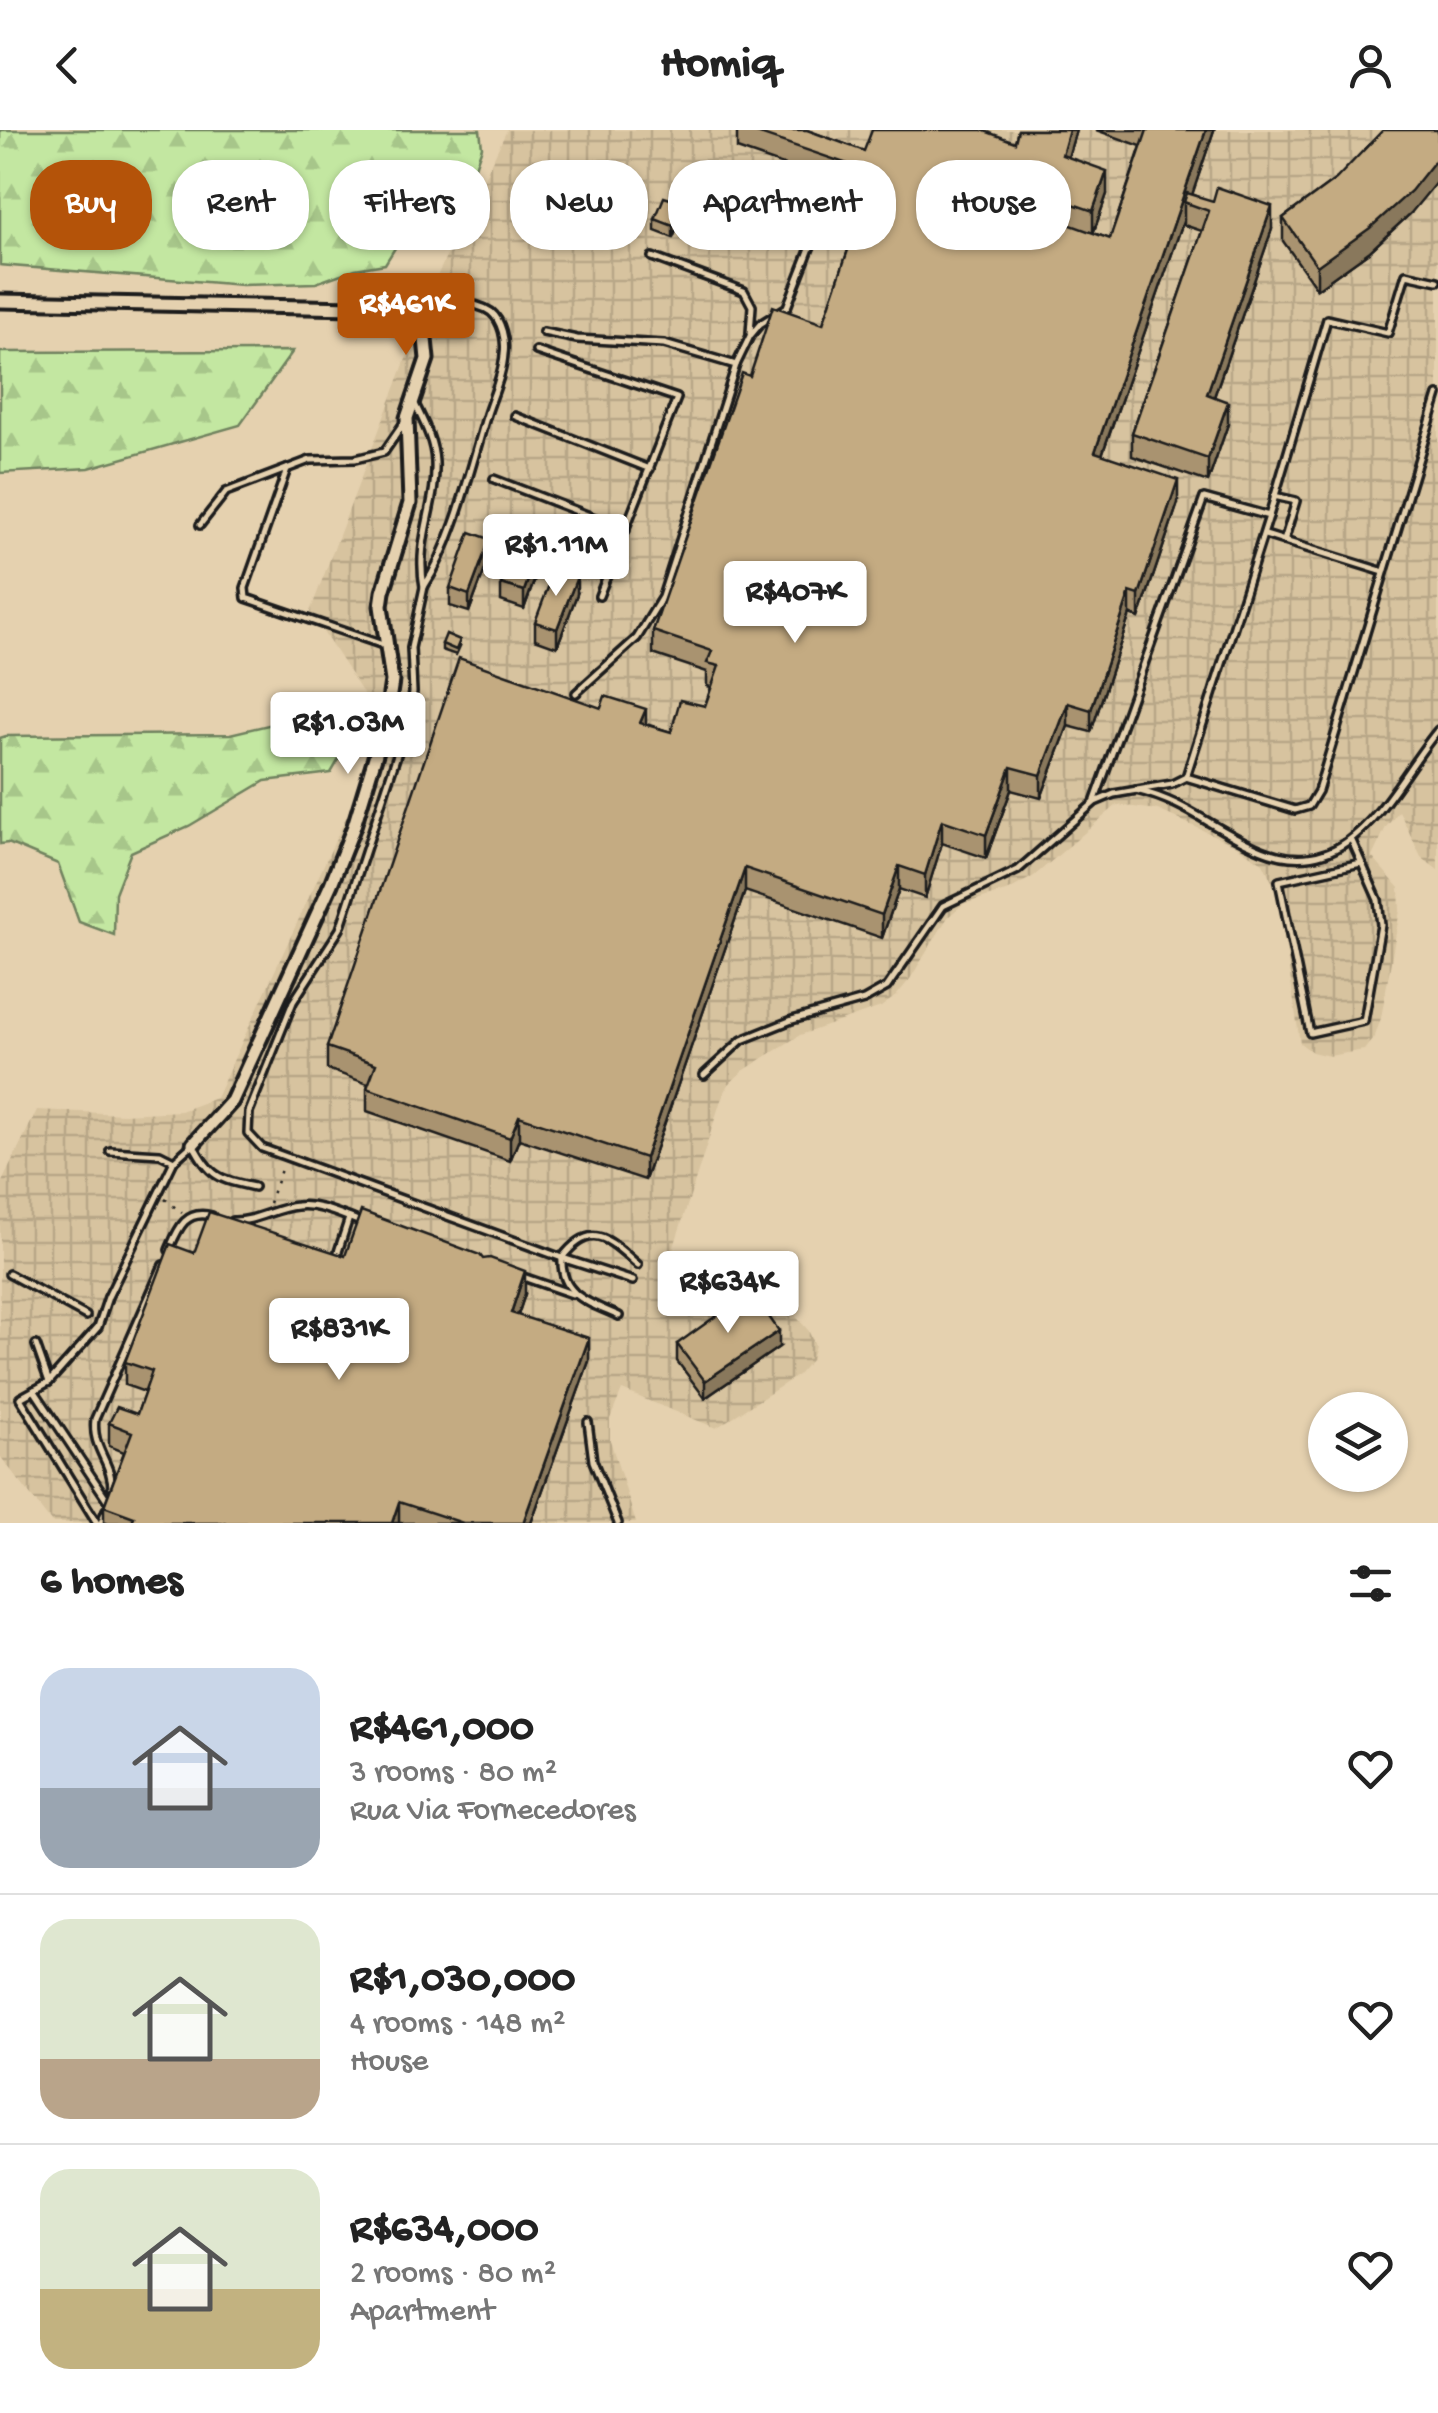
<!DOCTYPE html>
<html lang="en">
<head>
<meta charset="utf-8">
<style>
	:root { --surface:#fff; --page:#f2f2f2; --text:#222; --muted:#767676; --line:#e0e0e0; --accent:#b45309 }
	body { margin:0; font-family:"Gochi Hand",sans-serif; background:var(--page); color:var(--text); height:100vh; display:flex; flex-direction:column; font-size:38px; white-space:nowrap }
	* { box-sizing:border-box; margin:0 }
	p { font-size:32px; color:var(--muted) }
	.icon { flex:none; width:55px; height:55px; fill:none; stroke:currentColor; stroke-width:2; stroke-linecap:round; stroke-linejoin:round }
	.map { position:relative; height:1393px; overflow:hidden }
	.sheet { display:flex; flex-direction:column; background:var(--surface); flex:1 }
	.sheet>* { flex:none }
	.top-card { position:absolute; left:30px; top:30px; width:1380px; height:90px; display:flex; gap:20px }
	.controls { position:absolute; left:1308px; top:1262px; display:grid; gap:20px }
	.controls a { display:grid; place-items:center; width:100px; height:100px; border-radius:50%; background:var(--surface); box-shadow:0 2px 8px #0004; font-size:50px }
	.price { position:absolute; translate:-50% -85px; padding:0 22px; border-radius:10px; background:#fff; color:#222; font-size:32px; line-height:65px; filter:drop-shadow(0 2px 5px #0008) }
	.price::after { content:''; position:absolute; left:50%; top:60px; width:30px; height:22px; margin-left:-15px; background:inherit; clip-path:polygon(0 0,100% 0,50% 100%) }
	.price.selected { background:var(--accent); color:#fff }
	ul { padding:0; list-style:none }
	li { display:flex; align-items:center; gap:30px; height:250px; padding:0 40px }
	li+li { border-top:2px solid var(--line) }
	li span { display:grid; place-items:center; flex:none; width:280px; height:200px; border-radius:30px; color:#555 }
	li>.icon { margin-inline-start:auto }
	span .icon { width:120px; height:120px; fill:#fffc; stroke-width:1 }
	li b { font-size:42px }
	h2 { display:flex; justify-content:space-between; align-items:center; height:120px; padding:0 40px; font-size:42px }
	.pill { padding:0 35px; border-radius:40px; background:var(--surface); box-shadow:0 2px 8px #0004; font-size:35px; line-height:90px }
	.pill.selected { background:var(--accent); color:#fff }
	header { display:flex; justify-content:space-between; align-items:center; height:130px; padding:0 40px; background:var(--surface); font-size:45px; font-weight:800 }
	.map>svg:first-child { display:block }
</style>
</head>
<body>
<header><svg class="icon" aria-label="back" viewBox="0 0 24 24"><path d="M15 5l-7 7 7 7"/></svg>Homiq<svg class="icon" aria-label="person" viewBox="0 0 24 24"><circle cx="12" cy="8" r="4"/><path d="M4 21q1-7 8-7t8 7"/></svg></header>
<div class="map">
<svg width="1438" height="1393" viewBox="0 0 1438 1393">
	<defs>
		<pattern id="industrial-grid" width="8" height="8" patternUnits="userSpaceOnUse" patternTransform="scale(2.5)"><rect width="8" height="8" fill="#d7c39f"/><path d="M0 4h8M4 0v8" fill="none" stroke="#b8a788"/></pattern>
		<pattern id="forest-firs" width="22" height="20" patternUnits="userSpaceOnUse" patternTransform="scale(2.5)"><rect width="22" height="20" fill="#c3e7a1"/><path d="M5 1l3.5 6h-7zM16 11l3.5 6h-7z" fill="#a7c68a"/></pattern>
	</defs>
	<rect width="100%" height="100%" fill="#e5d1af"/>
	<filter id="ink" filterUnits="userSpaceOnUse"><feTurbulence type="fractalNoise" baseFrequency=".01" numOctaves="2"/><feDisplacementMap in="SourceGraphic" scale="20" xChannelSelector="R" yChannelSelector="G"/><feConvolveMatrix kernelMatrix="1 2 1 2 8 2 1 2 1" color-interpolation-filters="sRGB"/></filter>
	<g filter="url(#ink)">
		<!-- industrial -->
		<path fill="url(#industrial-grid)" d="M507,0h931v740l-17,-13 -22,-46 -13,16 -14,30 27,31 1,22 -19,108 -6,18 -11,14 -35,6 -17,-4 -12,-9 -22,-149 -15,-31 -30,-19 -75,-34 -41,-5 -83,71 -25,14 -46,14 -15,13 -38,62 -14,17 -15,11 -81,28 -57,36 -14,13 -8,16 -48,150 93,33 42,47 7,15 -4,15 -13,15 -82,53 -94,-38 -12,29v21l26,83h-584l-52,-67v-270l37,-76 87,4 57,-3 35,-13 150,-324 5,-36 -1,-34 -60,-92 129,-340z"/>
		<!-- forest -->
		<g fill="url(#forest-firs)" stroke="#70825e" stroke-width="2.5">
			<path d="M0,0h480l2,17 -19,55 -60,33 -18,29 -30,5 -39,14 -74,2 -242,-20z"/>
			<path d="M293,221l-53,74 -151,43 -89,5v-121z"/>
			<path d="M332,580l16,34 -17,29 -66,8 -76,45 -58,26 -16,41 -1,42 -35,-13 -21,-58 -50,-21 -8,1v-106l6,-2 224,-2z"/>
		</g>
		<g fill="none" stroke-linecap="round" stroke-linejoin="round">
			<defs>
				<g id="service">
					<path d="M652,127l92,34 8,15 -2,27"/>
					<path d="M408,179c25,-3 60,-13 83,3 11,9 15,29 13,42 -1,20 -11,41 -17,60 -17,55 -32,125 -63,173 -9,-47 13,-82 11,-125 -1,-22 -12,-41 -21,-60"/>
					<path d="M543,202l34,7 87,5 72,21 14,-29 10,-12 27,-17 34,-87"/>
					<path d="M536,221l141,47 -78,198"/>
					<path d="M515,286l135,53"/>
					<path d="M287,339l-42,119 1,10 140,48"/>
					<path d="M494,349l132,51"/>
					<path d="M1274,366l22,5 -12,40"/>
					<path d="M1269,386l58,-197 61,14 18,-59 32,7"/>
					<path d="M200,395l26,-33 84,-32 45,-1 29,-7 20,-29"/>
					<path d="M1265,405l119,37"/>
					<path d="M424,457l-13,61 2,44 -4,26 -69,211 -47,73 -44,110 -1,21 14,15 300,110 71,23"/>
					<path d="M576,563l61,-55 25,-41 74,-232"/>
					<path d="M1136,660c50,12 74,37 119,57 96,44 134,-58 183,-117"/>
					<path d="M1095,670l109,-302 65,18 -83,261"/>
					<path d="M1352,711l26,59 3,25 -17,96 -54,12 -31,-152 82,-18"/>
					<path d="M704,945l38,-35 50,-20 72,-20 23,-13 56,-81 75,-36 77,-68 19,-8 58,-10 14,-7 109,33 14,-4 9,-15 120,-396"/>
					<path d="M110,1021l50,3 14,7"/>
					<path d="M232,1091c24,1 42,-13 65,-15 21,-3 44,9 64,16"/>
					<path d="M169,1120c9,-21 16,-41 43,-34"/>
					<path d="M336,1128l13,-40"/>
					<path d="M9,1144l77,42"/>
					<path d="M523,1147l49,17"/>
					<path d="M619,1186c-29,-13 -59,-20 -57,-58 29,-38 47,-19 76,7"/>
					<path d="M36,1215l13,37"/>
					<path d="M34,1260l74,111"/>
					<path d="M588,1292l5,39 25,62"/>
					<path d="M112,1360c1,-28 -21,-41 -17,-71l68,-154"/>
					<path d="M97,1393l-77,-125 29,-16 49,-55 10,-30 66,-136 19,-17c17,33 25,35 61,43"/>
					<path d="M101,1393l5,-13"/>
				</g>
				<path id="minor" d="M0,171l405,8 19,20 3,30 -20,59 3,85 -27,89 -2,14 11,75 -6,40 -32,105 -23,58 -99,217 -39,43"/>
			</defs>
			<!-- service casing -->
			<use href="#service" stroke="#1c1c1c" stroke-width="12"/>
			<!-- minor casing -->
			<use href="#minor" stroke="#1c1c1c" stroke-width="19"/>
			<!-- path -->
			<g stroke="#1c1c1c" stroke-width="2.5" stroke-dasharray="2.5 8" stroke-linecap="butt">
				<path d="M165,1069l17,14"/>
				<path d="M269,1073l14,-39"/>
			</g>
			<!-- service -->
			<use href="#service" stroke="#e5d1af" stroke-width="5"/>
			<!-- minor -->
			<use href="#minor" stroke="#e5d1af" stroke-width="11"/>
		</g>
		<!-- wall -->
		<g fill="#a99370" stroke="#1c1c1c" stroke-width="2.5">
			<path d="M737,0h70l57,21 151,-9 3,-12h58l-8,27 39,37 -14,39 17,6 31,-93 -45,-16h118l-22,64 80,35 -58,168 14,27 -20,58 -76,-26v-23l70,-202 -18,-6v-6l-82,236 76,48 -39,115 -9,-4 -39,118 -23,-6 -27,72 -30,-8 -25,68 -44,-15 -17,55 -26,-9 -17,49 -137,-47 -100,289 -126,-41 -9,22 -143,-50v-23l1,-4 -41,-15v-22l319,-323 25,8 34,-26 6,-19 -4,-1v-14l-54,-18v-23l97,-255 73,-52 44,-130 -130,-45z"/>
			<path d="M1336,49l75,34 -41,38 -53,38 -34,-48v-23z"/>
			<path d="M683,84l-10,24 -18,-7v-12z"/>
			<path d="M490,426l-21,56 -19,-6v-18z"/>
			<path d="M542,429l-18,50 -23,-8v-17z"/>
			<path d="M577,464l-20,53 -22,-8v-17z"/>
			<path d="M442,514l18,2 -4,9 -14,-5z"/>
			<path d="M194,1123l151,3 180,38 -7,21 71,46 -58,162h-427v-17l20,-54 -15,-6v-23l28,-9 8,-22 -20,-7v-23z"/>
			<path d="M677,1214l102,3 -74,51 -28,-37z"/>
		</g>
		<!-- shaded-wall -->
		<g fill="#89785b" stroke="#1c1c1c" stroke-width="2.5">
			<path d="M1069,0h7l-14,48v-23z"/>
			<path d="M1206,0h8l-25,74 -5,-2v17l-89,256v-23z"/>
			<path d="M1438,27v23l-27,33 -41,38 -53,38v-23z"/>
			<path d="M1107,41v23l-14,40v-23z"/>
			<path d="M1007,51v23l-6,-4z"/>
			<path d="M683,73v11l-10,24v-12z"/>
			<path d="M1272,76v23l-65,188v-23z"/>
			<path d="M1228,272v22l-20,58v-23z"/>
			<path d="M1178,350v23l-39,115v-23z"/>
			<path d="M490,409v17l-21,56v-17z"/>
			<path d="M542,412v17l-18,50v-18z"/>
			<path d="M577,447v17l-20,53v-18z"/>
			<path d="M1130,462v22l-39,118v-22z"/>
			<path d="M1068,573v23l-27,72v-23z"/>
			<path d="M646,579v22l-6,-8z"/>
			<path d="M1011,637v23l-25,68v-23z"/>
			<path d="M942,690v23l-17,55v-23z"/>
			<path d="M899,736v23l-17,49v-23z"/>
			<path d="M745,738v23l-100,289v-22z"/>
			<path d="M519,986v23l-9,22v-23z"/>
			<path d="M525,1141v23l-14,42v-23z"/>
			<path d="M779,1201v16l-74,51v-17z"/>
			<path d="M589,1208v23l-58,162h-8z"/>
			<path d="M399,1372v21h-7z"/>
		</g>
		<!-- building -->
		<g fill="#c4ab82" stroke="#1c1c1c" stroke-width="2.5">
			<path d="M748,0h59l57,21 8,-21h110l33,12 3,-12h51l-7,25 45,16 -14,40 -86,-30 -6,19 109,39 37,-109h59l-111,322 83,28 -39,115 -9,-3 -39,118 -23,-7 -27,72 -30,-8 -25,68 -44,-15 -17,55 -26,-9 -17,49 -137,-47 -100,290 -126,-42 -9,22 -143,-50 9,-24 -49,-17 132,-389 142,50 4,-12 41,13 -6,14 31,9 9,-32 25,6 14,-40 -12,-3 5,-12 -59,-20 89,-258 8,3 23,-70 50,18 51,-151z"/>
			<path d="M1383,0h55v27l-27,34 -41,37 -53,38 -34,-48 53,-39z"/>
			<path d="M1217,57l55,19 -65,188 21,8 -20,57 -76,-26 77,-222 -25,-9 3,-9 26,8z"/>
			<path d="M664,67l19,6 -10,23 -18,-7z"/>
			<path d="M470,402l20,7 -21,56 -19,-7z"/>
			<path d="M520,405l22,7 -18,49 -23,-7z"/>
			<path d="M555,439l22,8 -20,52 -22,-7z"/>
			<path d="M446,504l14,6 -4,10 -14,-6z"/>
			<path d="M361,1081l119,44 3,4 7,-1 35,13 -14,42 78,25 -66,185h-60l-64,-21 -7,21h-261l3,-6 -30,-11 28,-74 -23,-9 8,-16 20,7 15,-43 -27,-9 45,-118 24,9 15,-41 136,44z"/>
			<path d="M751,1161l28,40 -74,50 -28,-37z"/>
		</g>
	</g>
</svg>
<div class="controls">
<a><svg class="icon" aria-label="layers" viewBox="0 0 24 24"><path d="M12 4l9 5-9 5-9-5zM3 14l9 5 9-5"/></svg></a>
</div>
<b class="price selected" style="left:406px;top:228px">R$461K</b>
<b class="price" style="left:556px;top:469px">R$1.11M</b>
<b class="price" style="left:795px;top:516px">R$407K</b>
<b class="price" style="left:348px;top:647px">R$1.03M</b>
<b class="price" style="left:728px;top:1206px">R$634K</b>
<b class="price" style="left:339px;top:1253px">R$831K</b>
<div class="top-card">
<a class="pill selected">Buy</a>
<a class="pill">Rent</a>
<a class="pill">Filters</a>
<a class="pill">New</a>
<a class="pill">Apartment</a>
<a class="pill">House</a>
</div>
</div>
<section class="sheet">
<h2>6 homes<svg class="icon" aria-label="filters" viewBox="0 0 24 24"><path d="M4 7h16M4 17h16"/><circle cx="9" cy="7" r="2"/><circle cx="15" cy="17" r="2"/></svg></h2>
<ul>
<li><span style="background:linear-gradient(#c9d6e8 60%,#9aa5b1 0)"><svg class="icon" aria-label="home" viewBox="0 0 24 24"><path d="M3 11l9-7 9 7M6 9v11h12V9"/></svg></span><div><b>R$461,000</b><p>3 rooms · 80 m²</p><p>Rua Via Fornecedores</p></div><svg class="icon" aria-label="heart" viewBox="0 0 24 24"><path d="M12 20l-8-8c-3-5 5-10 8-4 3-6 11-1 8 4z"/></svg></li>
<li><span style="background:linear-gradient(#dfe7d0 70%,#b9a48a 0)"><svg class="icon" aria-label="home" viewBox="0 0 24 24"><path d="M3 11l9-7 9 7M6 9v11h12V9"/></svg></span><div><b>R$1,030,000</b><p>4 rooms · 148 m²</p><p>House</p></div><svg class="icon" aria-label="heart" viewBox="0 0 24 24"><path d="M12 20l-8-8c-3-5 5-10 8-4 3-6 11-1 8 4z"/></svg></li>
<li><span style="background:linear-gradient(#dfe7d0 60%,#c2b280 0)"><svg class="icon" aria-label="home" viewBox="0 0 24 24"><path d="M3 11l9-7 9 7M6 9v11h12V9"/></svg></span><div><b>R$634,000</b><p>2 rooms · 80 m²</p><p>Apartment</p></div><svg class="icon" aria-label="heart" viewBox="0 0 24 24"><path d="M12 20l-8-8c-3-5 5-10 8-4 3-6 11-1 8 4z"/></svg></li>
</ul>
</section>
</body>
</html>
